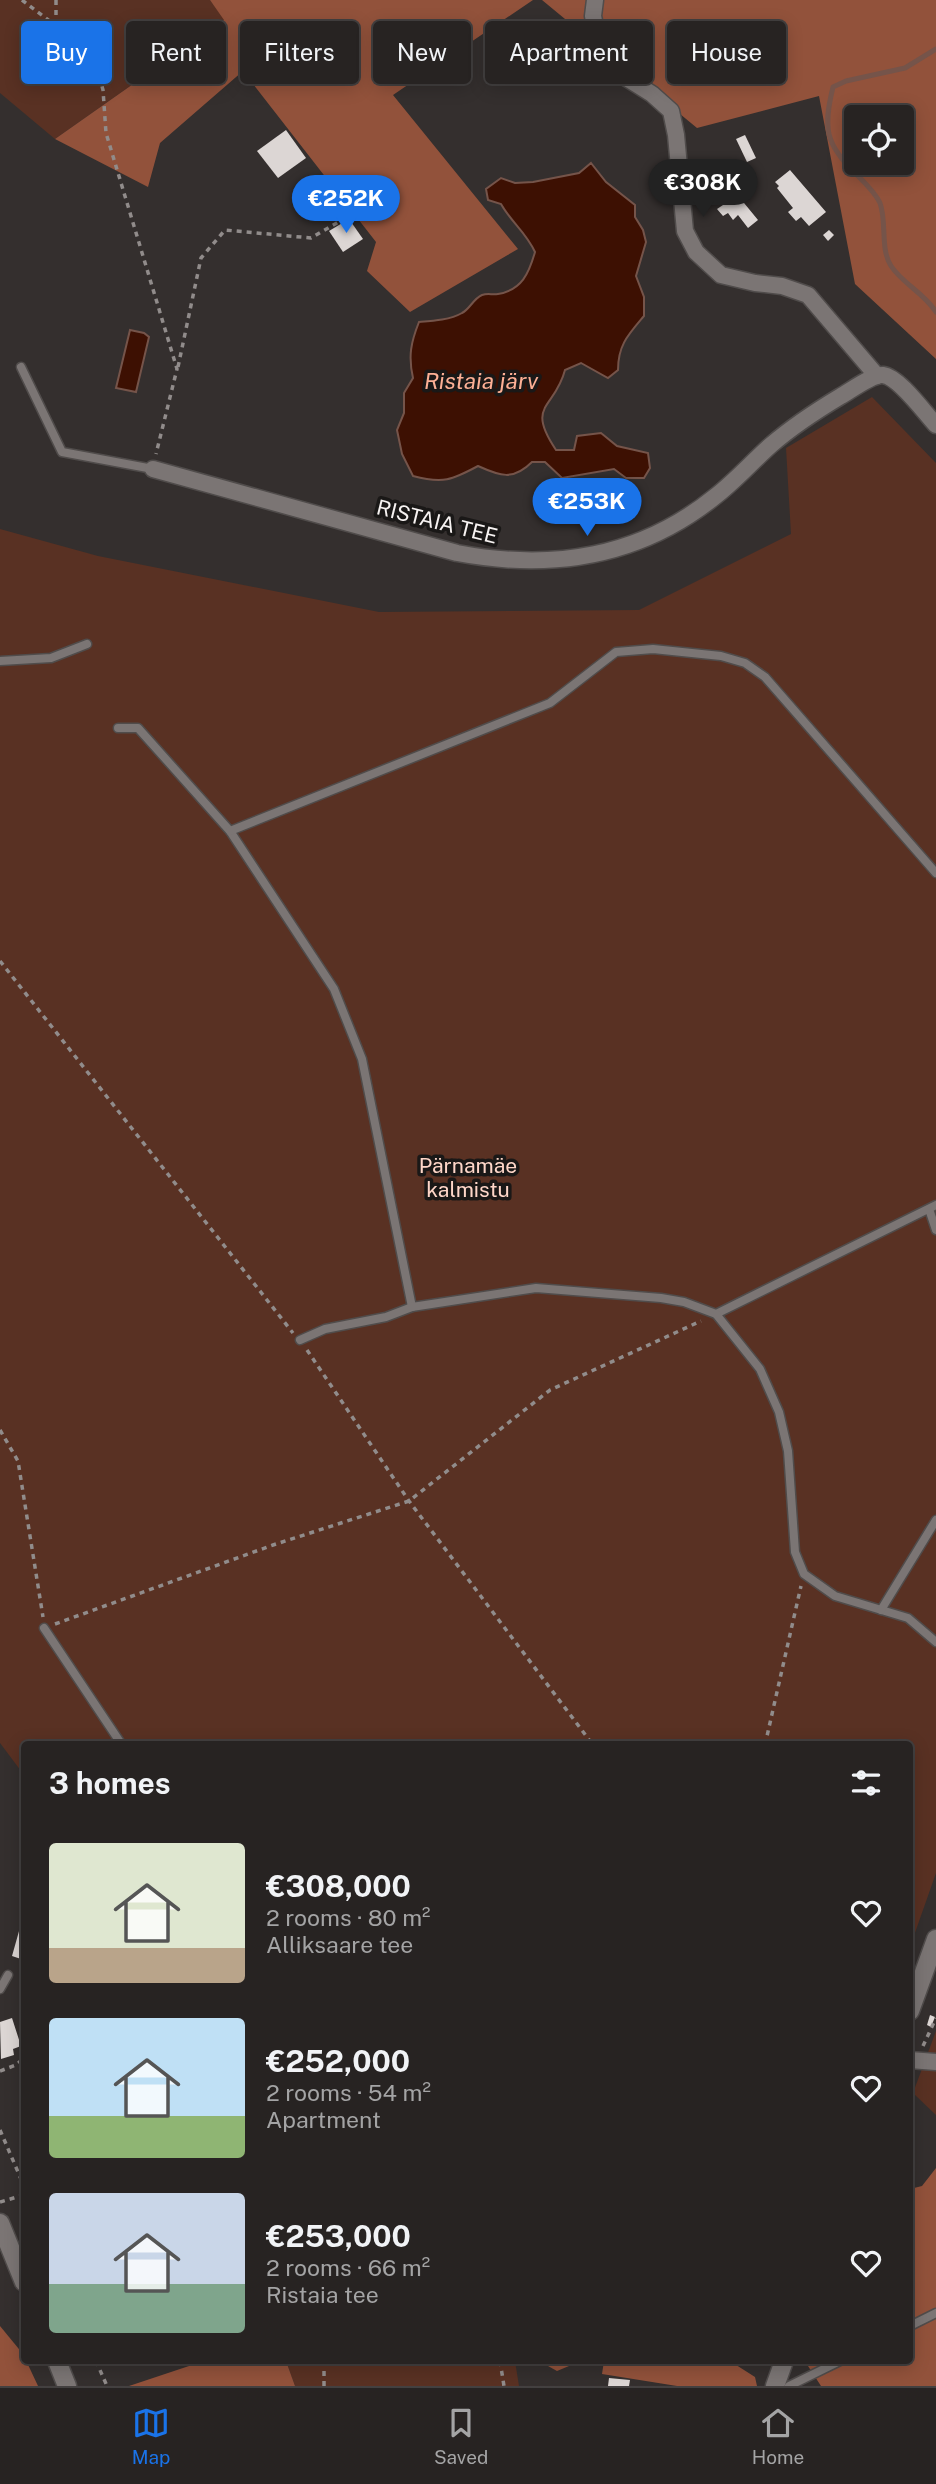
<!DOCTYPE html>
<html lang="en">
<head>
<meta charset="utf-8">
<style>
	:root { --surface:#272322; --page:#332f2f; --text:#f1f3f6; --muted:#a4a4a5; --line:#434040; --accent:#1a73e8 }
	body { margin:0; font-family:"Public Sans",sans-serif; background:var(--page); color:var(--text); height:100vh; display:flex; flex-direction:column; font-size:26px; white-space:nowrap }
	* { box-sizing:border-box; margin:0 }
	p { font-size:23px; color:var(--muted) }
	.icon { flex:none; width:38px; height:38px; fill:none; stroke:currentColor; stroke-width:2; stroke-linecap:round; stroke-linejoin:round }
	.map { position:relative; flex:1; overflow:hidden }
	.details { position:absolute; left:21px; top:1741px; width:892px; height:623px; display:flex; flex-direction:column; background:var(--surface); border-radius:7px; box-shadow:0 4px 18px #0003,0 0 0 2px var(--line) }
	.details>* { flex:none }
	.banner { position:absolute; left:21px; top:21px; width:894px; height:63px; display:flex; gap:14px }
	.controls { position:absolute; left:844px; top:105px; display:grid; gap:14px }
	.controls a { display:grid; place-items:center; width:70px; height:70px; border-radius:7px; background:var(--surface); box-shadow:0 4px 18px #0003,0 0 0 2px var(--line); font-size:35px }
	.price { position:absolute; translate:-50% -60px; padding:0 16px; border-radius:24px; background:var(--accent); color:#fff; font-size:23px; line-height:46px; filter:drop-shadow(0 2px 4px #0008) }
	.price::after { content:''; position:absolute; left:50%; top:42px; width:21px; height:16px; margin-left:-10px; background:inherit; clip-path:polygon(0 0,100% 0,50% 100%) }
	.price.active { background:#222; color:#fff }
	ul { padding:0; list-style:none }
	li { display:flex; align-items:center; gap:21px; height:175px; padding:0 28px }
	li span { display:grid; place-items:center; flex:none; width:196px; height:140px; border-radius:7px; color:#555 }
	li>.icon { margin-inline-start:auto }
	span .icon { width:84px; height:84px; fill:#fffc; stroke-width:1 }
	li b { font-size:30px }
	h2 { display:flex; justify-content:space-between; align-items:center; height:84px; padding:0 28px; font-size:30px }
	.chip { padding:0 24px; border-radius:7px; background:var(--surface); box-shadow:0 4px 18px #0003,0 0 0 2px var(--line); font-size:24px; line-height:63px }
	.chip.active { background:var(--accent); color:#fff }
	.dock { display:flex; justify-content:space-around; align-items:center; height:98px; border-top:2px solid var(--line); background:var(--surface); font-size:19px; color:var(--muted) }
	.dock a { display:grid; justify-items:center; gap:4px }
	.dock .active { color:var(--accent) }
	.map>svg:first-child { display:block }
</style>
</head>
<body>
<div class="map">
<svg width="936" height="2386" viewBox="0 0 936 2386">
	<rect width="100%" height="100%" fill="#342f2e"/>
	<!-- green -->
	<g fill="#593123">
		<path d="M0,0h210l15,19 -170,120 -55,-46z"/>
		<path d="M872,397l64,66v1410l-26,74v-202h-886v30l-24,-32v-1214l98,27 281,56 260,-2 152,-76 -5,-86z"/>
		<path d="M936,2031v84l-23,-22z"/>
		<path d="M286,2361h229l4,25h-224z"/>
	</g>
	<!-- forest -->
	<g fill="#92523b" fill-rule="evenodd">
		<path d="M210,0h323l-140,95 125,154 -108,63 -43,-41 9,-29 -133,-171 -83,72 -12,44 -93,-48 169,-119z"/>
		<path d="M542,0h394v359l-81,-75 -36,-188 -122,32zM856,117h45v46h-45z"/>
		<path d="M936,2168v218h-115l-13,-20 2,-5h100v-172l12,-3z"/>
		<path d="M0,2326l23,28 15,32h-38z"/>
		<path d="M204,2361h82l9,25h-166z"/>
		<path d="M539,2361h42l-24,10z"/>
		<path d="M604,2361h129v2l22,14 2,9h-80l-75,-12z"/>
	</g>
	<!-- water -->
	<g fill="#3d1002" stroke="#75544a" stroke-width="2">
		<path d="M591,163l15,19 29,23v12l8,13 3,12 -10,34 8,21v19c-16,19 -26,29 -26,54l-10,8 -27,-15 -16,7c-10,39 -40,34 -9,80h18l3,-14 24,-3 16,13 31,7 2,15 -6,10h-18l-12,-9 -52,9 -17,-16h-13c-19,19 -32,14 -54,4 -26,14 -35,18 -65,10l-11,-22 -5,-24 7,-17v-20l9,-15c-5,-22 -2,-36 6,-56 13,-1 31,-2 43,-9 8,-4 11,-14 20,-18 6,-2 10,0 16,-1 24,-4 31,-21 37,-42 -9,-20 -24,-30 -34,-48l-13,-4 -2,-11 15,-11 14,5 18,-1 46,-9z"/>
		<path d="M130,330l14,3 5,4 -13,55 -20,-4z"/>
	</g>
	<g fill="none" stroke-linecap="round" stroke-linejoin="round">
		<!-- stream -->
		<path stroke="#75544a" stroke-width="5" d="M936,49l-31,19 -59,13 -13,6c-10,41 -8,57 23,87 8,8 19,18 24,29 7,19 0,46 11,63 12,18 33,27 45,46"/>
	</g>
	<!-- building -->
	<g fill="#dcd6d4">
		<path d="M286,130l20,28 -28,20 -21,-27z"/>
		<path d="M745,135l11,23 -9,4 -11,-23z"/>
		<path d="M790,170l36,42 -17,14 -8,-9 -5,4 -8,-9 5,-4 -16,-20 2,-2 -4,-4z"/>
		<path d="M735,192l23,28 -10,8 -10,-13 -5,5 -5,-7 -5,3 -6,-7 6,-4 -2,-3z"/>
		<path d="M349,219l14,20 -20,13 -14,-21z"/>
		<path d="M829,230l5,5 -6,6 -5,-6z"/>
		<path d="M21,1924l3,1v35l-12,-4z"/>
		<path d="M930,2015l5,2 -4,10 -4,-2z"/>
		<path d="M12,2018l9,28 -8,3 1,6 -13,4 -1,-37z"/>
		<path d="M609,2378l21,2 -1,6h-21z"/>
	</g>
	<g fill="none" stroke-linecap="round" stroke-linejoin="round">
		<defs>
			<g id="lane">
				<path d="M21,367l41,85 91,17"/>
				<path d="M0,661l51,-3 36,-14"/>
				<path d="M118,728h20l92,103 104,158 28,70 50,248"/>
				<path d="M230,831l320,-128 66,-51 37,-3 68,7 24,7 20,14 171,196"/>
				<path d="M929,1209l7,21"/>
				<path d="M716,1314l220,-109"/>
				<path d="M300,1340l25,-11 61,-12 26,-10 124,-19 125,10 23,4 32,12 44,55 19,43 9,39 7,101 9,22 31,22 73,22 28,24"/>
				<path d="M881,1610l55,-90"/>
				<path d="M44,1628l78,117"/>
				<path d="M0,1989l8,-14"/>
				<path d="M910,2326l26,-13"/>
				<path d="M789,2386l51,-25"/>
			</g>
			<g id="street">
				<path d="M595,0l-2,16 7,34 20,24 32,20 19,17 5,24 9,96 11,21 25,23 34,8 27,3 26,9 69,81"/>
				<path d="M153,469l304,84c95,18 183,5 260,-58 19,-15 36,-34 54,-50 22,-19 45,-34 70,-49 9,-5 32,-22 42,-21 16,2 41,37 53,50"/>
				<path d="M910,2060l26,2"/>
			</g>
			<g id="secondary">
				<path d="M910,2011l26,-72"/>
				<path d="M0,2223l24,59"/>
				<path d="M57,2361l10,25"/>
				<path d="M775,2386l9,-25"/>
			</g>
		</defs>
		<!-- lane casing -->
		<use href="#lane" stroke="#504c4b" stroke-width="11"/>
		<!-- street casing -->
		<use href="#street" stroke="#504c4b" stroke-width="19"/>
		<!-- secondary casing -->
		<use href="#secondary" stroke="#504c4b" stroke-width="21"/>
		<!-- path -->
		<g stroke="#918c8b" stroke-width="3.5" stroke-dasharray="5 5" stroke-linecap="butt">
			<path d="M22,0l42,32 35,43 4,15 3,43 71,236 -21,85"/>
			<path d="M56,0v24"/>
			<path d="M178,367l23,-109 24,-28 86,8 29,-17"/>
			<path d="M0,961l293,372"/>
			<path d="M307,1350l102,151 184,244"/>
			<path d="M0,1430l18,31 25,156"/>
			<path d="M55,1624l218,-79 136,-44 141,-111 151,-69"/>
			<path d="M765,1745l36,-159"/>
			<path d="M923,2046l13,-28"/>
			<path d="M0,2071l16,-6 8,-7"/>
			<path d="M0,2130l24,56"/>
			<path d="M0,2202l24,-7"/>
			<path d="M96,2361l11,25"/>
			<path d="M324,2361v25"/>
			<path d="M500,2361l4,25"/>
		</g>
		<!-- lane -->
		<use href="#lane" stroke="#7b7574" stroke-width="8"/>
		<!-- street -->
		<use href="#street" stroke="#7b7574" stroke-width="16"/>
		<!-- secondary -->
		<use href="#secondary" stroke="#7b7574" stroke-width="18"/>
	</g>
	<g text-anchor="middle" stroke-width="7" stroke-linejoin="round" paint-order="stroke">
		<!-- street labels -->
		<g font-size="21" fill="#f7f3f2" stroke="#1a1817">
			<text transform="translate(437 522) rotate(14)" y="7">RISTAIA TEE</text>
		</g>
		<!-- park labels -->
		<g font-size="21" fill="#fed6c8" stroke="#1a1817">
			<text x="468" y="1173">Pärnamäe<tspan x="468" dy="24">kalmistu</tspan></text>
		</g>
		<!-- water labels -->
		<g font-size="23" font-style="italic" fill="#fdb095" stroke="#1a1817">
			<text x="481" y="389">Ristaia järv</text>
		</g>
	</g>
</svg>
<div class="controls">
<a><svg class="icon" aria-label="locate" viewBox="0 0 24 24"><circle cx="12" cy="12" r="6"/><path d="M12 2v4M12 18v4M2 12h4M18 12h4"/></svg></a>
</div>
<b class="price active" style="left:703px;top:219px">€308K</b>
<b class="price" style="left:346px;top:235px">€252K</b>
<b class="price" style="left:587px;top:538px">€253K</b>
<div class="banner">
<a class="chip active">Buy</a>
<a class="chip">Rent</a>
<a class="chip">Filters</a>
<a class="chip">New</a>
<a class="chip">Apartment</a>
<a class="chip">House</a>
</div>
<section class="details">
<h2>3 homes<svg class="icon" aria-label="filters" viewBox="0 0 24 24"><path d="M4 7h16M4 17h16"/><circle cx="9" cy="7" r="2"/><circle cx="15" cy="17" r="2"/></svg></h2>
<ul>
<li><span style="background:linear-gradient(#dfe7d0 75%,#b9a48a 0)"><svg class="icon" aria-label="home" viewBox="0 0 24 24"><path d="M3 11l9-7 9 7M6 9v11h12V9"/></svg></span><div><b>€308,000</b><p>2 rooms · 80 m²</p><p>Alliksaare tee</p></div><svg class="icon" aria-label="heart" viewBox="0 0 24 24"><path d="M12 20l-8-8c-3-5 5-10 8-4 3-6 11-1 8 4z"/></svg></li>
<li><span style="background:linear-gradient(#bfe0f5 70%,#8fb573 0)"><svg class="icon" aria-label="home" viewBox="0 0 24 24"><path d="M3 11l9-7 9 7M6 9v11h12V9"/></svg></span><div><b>€252,000</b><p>2 rooms · 54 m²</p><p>Apartment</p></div><svg class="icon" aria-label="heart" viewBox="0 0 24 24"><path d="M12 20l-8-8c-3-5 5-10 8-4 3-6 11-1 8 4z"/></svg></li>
<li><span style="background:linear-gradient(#c9d6e8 65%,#7fa58c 0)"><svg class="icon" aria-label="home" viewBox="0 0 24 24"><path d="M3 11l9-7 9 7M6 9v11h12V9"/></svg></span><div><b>€253,000</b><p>2 rooms · 66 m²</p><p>Ristaia tee</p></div><svg class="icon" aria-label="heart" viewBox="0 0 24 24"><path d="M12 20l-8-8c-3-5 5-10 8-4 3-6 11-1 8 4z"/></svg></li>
</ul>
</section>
</div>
<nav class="dock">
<a class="active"><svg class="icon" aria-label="map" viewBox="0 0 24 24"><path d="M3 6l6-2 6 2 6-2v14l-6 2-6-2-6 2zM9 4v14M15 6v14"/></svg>Map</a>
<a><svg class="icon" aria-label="saved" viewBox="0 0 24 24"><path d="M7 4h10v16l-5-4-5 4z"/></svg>Saved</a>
<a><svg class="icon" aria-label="home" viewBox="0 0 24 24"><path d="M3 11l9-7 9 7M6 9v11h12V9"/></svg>Home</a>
</nav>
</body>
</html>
